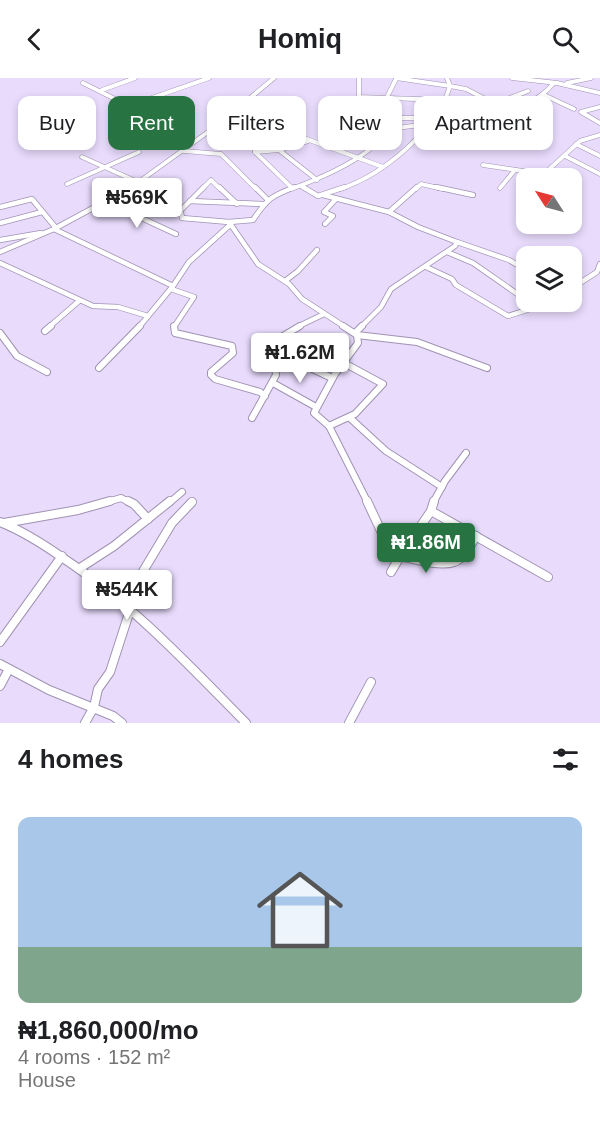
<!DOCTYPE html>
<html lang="en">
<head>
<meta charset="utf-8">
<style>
	:root { --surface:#fff; --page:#f2f2f2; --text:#202124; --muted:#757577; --line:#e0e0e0; --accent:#277342 }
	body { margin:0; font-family:Arial,sans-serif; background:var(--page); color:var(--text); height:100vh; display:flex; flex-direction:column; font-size:22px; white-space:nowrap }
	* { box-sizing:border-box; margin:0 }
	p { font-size:20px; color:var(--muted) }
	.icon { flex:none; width:33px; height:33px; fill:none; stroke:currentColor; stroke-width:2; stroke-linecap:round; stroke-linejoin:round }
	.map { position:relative; height:645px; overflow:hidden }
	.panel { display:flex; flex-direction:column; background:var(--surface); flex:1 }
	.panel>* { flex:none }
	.banner { position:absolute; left:18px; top:18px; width:564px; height:54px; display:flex; gap:12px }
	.needle { width:39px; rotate:306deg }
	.tools { position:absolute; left:516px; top:90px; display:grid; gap:12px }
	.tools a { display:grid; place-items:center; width:66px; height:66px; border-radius:12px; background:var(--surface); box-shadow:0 3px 9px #0003; font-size:30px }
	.price { position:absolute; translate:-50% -51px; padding:0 14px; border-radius:6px; background:#fff; color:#222; font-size:20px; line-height:39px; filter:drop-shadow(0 2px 3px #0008) }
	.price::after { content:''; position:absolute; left:50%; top:36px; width:18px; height:14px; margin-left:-9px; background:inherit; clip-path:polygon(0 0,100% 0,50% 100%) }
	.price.on { background:var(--accent); color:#fff }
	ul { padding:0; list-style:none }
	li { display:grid; align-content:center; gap:12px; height:318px; padding:0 18px }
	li+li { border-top:2px solid var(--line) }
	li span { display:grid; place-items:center; height:186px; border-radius:12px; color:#555 }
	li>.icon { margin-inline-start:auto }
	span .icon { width:108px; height:108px; fill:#fffc; stroke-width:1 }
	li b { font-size:26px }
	h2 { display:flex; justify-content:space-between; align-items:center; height:72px; padding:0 18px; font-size:26px }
	.chip { padding:0 21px; border-radius:12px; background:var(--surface); box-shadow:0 3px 9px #0003; font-size:21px; line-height:54px }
	.chip.on { background:var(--accent); color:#fff }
	header { display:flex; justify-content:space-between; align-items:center; height:78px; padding:0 18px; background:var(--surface); font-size:27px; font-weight:700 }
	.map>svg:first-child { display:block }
</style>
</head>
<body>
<header><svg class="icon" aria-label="back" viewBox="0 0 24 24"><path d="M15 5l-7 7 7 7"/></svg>Homiq<svg class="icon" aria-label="search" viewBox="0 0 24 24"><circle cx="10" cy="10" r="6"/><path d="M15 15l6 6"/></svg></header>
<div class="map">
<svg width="600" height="645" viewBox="0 0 600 645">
	<rect width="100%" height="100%" fill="#e8dbfc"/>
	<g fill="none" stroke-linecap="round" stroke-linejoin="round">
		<defs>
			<g id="minor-far3">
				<path d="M359,0v19l86,3"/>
				<path d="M447,0l3,8 16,3 27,14"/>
				<path d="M512,0l45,5 43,10"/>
				<path d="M83,5l46,23 80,-28"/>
				<path d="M567,5l24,-5"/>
				<path d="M102,12l33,-12"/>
				<path d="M544,17l30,14"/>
				<path d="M359,19l12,20 20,13"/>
				<path d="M387,19l9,-18"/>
				<path d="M475,29l24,18c9,-3 12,-11 19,-15 14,-9 25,-14 36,-27"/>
				<path d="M600,29l-19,5 19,11"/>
				<path d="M460,32l21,17"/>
				<path d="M440,35l57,-10 31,-12"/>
				<path d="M376,44l16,-4h42"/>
				<path d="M220,46l31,2 4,26 37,36"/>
				<path d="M501,47l31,22"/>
				<path d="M340,49l57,-16"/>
				<path d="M278,56l5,15"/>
				<path d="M293,56l90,33"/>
				<path d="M472,57l27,3 15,-5"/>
				<path d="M576,66l24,12"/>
				<path d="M279,72l38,30"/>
				<path d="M184,73l37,3 35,35"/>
				<path d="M255,74l24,-2 29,-9"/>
				<path d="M565,78l35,18"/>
				<path d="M82,79l58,26"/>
				<path d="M483,87l61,9 36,-33 20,-6"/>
				<path d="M67,106l72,-32"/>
				<path d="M301,108l5,3"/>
				<path d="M500,110l15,-18"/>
				<path d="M129,111l90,-65 55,-46"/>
				<path d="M202,111l9,-9 9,9"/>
				<path d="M291,111c28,-10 54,-21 78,-39l-1,-7c14,-15 38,-17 58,-18"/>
				<path d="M340,111c43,-14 97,-59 110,-103l-54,-8"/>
				<path d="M416,111l5,-5 22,5"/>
			</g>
			<g id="minor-far2">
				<path d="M219,109l18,17"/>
				<path d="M255,109l12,12"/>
				<path d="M303,109l15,9 27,-9"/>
				<path d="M436,109l37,8"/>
				<path d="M129,112l51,18 2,10 47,4 29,42 31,20 13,15 43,28"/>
				<path d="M323,117l66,17 28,-25"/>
				<path d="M190,123l73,3"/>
				<path d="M107,124l69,32"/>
				<path d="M0,129l32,-8 24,29"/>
				<path d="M182,131l22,-22"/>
				<path d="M229,144l24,-2c14,-21 18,-24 42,-33"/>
				<path d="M0,145l42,-11"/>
				<path d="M325,146l8,-8 -9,-4 12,-13"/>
				<path d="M54,151l119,57"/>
				<path d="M0,162l41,-7"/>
				<path d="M457,164l52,18 17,10"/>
				<path d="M0,174l54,-23 78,-42"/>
				<path d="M447,174l26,11 53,37"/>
				<path d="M0,185l93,43 25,1 30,9"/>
				<path d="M426,189l26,12 4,6 52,31 44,-14"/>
				<path d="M285,203l13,-10 19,-21"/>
				<path d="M572,210l25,-16 3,-8"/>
				<path d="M171,211l23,8 -20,30"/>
				<path d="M49,249l30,-26"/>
				<path d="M139,249l34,-41 16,-24 42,-38"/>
				<path d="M297,249l27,-13"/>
				<path d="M361,249l20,-20 10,-18 64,-43 2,-4 -39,-15 -29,-15"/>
			</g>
			<g id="minor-far1">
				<path d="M174,248l1,7 57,13 1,7 -22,19v3l4,4 45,13 5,4"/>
				<path d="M343,248l14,9 1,8 -23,31 -21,39 15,13 39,77"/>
				<path d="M45,253l6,-5"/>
				<path d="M0,255l17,23 30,16"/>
				<path d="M355,255l7,-7"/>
				<path d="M357,257l60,7 70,26"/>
				<path d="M276,278l13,2 43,20"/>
				<path d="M99,290l41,-42"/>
				<path d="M273,305l43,24"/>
				<path d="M252,340l24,-43 -3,-33 27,-16"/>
				<path d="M350,340l36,33 56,36"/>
				<path d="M329,348l26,-12 28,-30 -39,-21"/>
				<path d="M104,425l17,-5 10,5"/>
				<path d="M169,425l13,-11"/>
				<path d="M433,425l12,-22 21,-28"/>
			</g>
			<g id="minor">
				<path d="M128,423l6,3 14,15"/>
				<path d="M367,423l14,30 21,22 -11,19"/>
				<path d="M431,433l117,66"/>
				<path d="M0,444c23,9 43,22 63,36 69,46 125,106 183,165"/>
				<path d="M4,445l74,-13 32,-9"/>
				<path d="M402,475l29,-42 3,-10"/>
				<path d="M400,478c14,3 40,11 54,6 10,-3 17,-18 22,-26"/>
				<path d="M80,490l34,-22 56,-45"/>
				<path d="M0,564l62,-86"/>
				<path d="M0,586l49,26 64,26 9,7"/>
				<path d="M0,608l9,-17"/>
				<path d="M85,645l9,-16 4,-18 12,-17 32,-99 30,-50 20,-21"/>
				<path d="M349,645l22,-41"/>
			</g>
		</defs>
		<!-- minor-far3 casing -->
		<use href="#minor-far3" stroke="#a093b2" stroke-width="5"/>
		<!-- minor-far2 casing -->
		<use href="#minor-far2" stroke="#a093b2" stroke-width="6"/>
		<!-- minor-far1 casing -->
		<use href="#minor-far1" stroke="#a093b2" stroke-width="8"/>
		<!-- minor casing -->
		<use href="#minor" stroke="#a093b2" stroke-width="10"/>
		<!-- minor-far3 -->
		<use href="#minor-far3" stroke="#fff" stroke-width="4"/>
		<!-- minor-far2 -->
		<use href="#minor-far2" stroke="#fff" stroke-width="4.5"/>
		<!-- minor-far1 -->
		<use href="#minor-far1" stroke="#fff" stroke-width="6"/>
		<!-- minor -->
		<use href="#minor" stroke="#fff" stroke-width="8"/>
	</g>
</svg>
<div class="tools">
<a><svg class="needle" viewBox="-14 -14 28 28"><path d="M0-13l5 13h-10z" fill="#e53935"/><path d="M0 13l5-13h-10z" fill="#757577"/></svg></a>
<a><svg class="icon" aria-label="layers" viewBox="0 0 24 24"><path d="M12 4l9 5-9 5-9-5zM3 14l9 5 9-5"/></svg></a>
</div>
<b class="price" style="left:137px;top:151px">₦569K</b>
<b class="price" style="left:300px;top:306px">₦1.62M</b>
<b class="price on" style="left:426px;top:496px">₦1.86M</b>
<b class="price" style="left:127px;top:543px">₦544K</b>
<div class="banner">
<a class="chip">Buy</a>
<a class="chip on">Rent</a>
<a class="chip">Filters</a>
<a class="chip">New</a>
<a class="chip">Apartment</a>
</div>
</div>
<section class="panel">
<h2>4 homes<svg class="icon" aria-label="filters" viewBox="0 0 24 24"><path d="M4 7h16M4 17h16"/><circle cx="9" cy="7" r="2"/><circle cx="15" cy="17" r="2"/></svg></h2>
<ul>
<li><span style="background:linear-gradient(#a9c7e8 70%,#7fa58c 0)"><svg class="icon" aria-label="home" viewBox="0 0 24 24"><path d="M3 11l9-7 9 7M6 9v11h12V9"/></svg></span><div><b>₦1,860,000/mo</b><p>4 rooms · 152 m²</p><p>House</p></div></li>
</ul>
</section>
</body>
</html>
